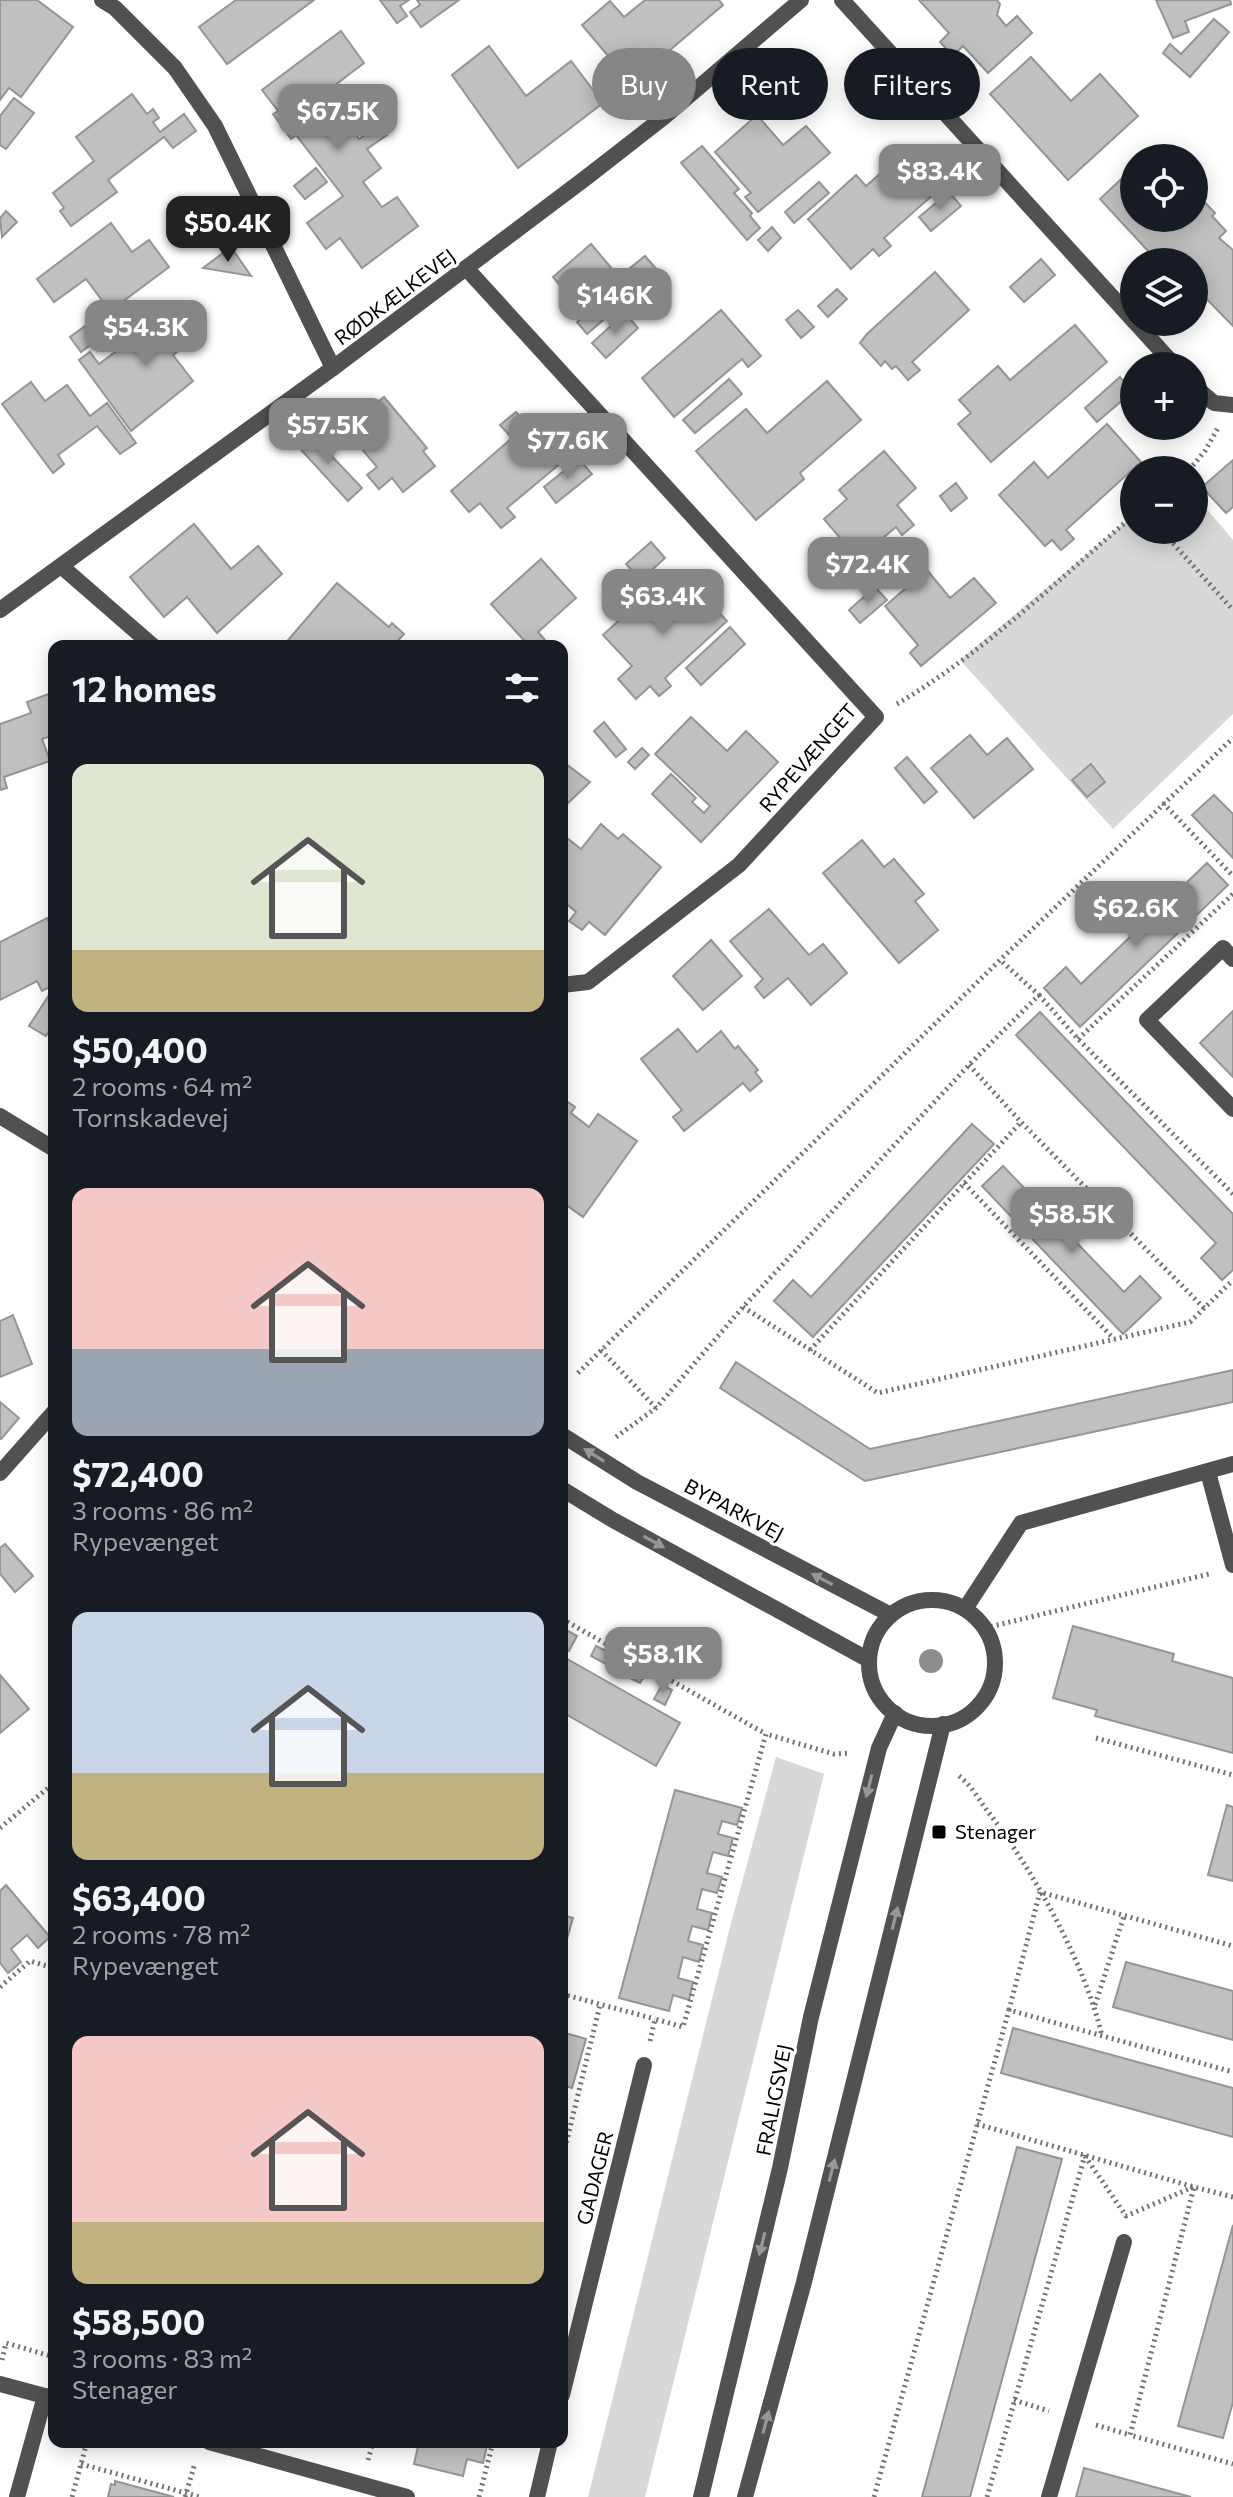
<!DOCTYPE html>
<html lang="en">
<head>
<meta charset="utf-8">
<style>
	:root { --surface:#171b24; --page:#242831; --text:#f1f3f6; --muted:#9ea1a6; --accent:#858687 }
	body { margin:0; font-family:Commissioner,sans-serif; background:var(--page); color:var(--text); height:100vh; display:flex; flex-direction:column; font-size:30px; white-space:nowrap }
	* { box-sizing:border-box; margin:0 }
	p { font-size:26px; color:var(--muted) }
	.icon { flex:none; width:44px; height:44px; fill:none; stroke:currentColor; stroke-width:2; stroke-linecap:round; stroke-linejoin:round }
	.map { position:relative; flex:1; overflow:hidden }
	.sheet { position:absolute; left:48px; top:640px; width:520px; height:1808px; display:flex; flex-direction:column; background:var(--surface); border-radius:16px; box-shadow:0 4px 20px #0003 }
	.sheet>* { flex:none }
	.hud { position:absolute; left:592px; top:48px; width:520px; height:72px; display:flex; gap:16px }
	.buttons { position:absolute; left:1120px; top:144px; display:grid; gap:16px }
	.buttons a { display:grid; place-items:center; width:88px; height:88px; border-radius:50%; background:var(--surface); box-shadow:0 4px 20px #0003; font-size:40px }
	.price { position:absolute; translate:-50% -68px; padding:0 18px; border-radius:16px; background:var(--accent); color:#fff; font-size:26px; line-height:52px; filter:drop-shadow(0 2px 4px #0008) }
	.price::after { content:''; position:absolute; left:50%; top:48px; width:24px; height:18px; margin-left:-12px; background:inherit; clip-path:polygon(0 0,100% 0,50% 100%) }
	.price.active { background:#222; color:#fff }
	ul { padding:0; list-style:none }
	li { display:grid; align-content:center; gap:16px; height:424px; padding:0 24px }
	li span { display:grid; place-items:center; height:248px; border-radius:16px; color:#555 }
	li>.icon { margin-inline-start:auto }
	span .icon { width:144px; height:144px; fill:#fffc; stroke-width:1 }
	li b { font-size:34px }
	h2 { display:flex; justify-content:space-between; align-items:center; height:96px; padding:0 24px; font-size:34px }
	.pill { padding:0 28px; border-radius:36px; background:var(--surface); box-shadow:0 4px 20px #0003; font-size:28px; line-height:72px }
	.pill.active { background:var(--accent); color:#fff }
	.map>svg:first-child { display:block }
</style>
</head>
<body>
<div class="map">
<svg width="1233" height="2497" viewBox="0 0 1233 2497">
	<rect width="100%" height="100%" fill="#fff"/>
	<!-- green -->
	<g fill="#d8d8d8">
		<path d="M1194,494l39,46v174l-120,115 -153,-169 174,-145v15h60z"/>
		<path d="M776,1757l48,17 -179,723h-57l142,-570z"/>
	</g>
	<!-- building -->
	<g fill="#c0c0c0" stroke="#959595" stroke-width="2">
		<path d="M0,0h37l36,27 -52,70 -12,-9 -9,12z"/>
		<path d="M236,0h78l-87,64 -28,-37z"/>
		<path d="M380,0h29l-9,6 7,10 -10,7z"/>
		<path d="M417,0h42l-38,27 -11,-15 10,-7z"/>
		<path d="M645,0h74l4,5 -92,78 -49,-58 28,-24 14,16z"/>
		<path d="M919,0h78l3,4 -3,11 9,11 11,-10 15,17 -44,40 -25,-27 -10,10 -13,-14 9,-9z"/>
		<path d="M1156,0h74l1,4 -46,17 4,11 -16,6z"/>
		<path d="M1214,19l15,13 -39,45 -27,-24 7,-9 11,10z"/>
		<path d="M341,31l23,32 -34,26 18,23 -5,4 16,23 20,-14 8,10 -20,14 14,19 -18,14 19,25 15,-10 21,29 -56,42 -22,-30 -14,11 -19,-26 36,-27 -47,-61 -5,4 -18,-25 5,-3 -16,-21z"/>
		<path d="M489,46l37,50 45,-35 32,42 -85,65 -66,-93z"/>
		<path d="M1031,57l40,44 29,-27 38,42 -70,64 -78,-86z"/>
		<path d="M132,94l15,20 6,-5 6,9 -6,4 7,10 24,-18 12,17 -23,17 -9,-11 -56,43 9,12 -46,34 -11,-15 4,-3 -11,-15 41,-32 -18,-24z"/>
		<path d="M14,98l20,15 -28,36 -6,-4v-29z"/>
		<path d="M757,115l26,30 23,-19 24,27 -72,59 -13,-15 6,-4 -36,-41z"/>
		<path d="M702,146l37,43 -5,4 18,20 -2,3 10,12 -13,12 -66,-77z"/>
		<path d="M908,149l34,38 -58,51 7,8 -12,10 -6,-7 -22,20 -43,-50 48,-44 10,11z"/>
		<path d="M1134,167v51h60v-27l21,22 -3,3 14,15 -7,7 14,12v76l-39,-40v-24h-51l-2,-2 8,-8 -49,-53z"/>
		<path d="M316,168l11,14 -22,17 -11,-13z"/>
		<path d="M819,182l10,11 -35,30 -9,-11z"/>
		<path d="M949,192l12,14 -30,25 -12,-14z"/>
		<path d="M6,211l11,11 -15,15 -2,-19z"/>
		<path d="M111,223l21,29 17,-12 20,27 -59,44 -24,-32 -32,23 -17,-23z"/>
		<path d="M772,227l9,11 -13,13 -10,-11z"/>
		<path d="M591,244l28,33 26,-21 21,24 -28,24 -7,-8 -44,38 -10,-12 8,-7 -32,-38z"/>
		<path d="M231,247l20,29 -48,-8z"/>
		<path d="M1041,259l14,16 -31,27 -14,-15z"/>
		<path d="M935,272l34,38 -57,52 8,8 -12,10 -12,-14 -4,3 -7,-8 -4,5 -21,-23 7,-9z"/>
		<path d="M837,289l10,10 -19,18 -10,-11z"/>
		<path d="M179,304l23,29 -29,22 20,26 -62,50 -52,-71 11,-8 9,12z"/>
		<path d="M721,310l40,46 -13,11 -6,-8 -68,58 -32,-39z"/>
		<path d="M798,310l16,17 -13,11 -15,-18z"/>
		<path d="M103,313l11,14 -33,25 -11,-15z"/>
		<path d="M625,313l13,15 -32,30 -14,-15z"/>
		<path d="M1075,325l32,37 -116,100 -33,-38 13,-11 -12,-13 39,-34 12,14z"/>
		<path d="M1120,377l12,15 -35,30 -12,-14z"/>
		<path d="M729,379l13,15 -47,39 -12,-13z"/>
		<path d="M827,381l34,39 -61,53 4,6 -48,41 -60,-69 50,-42 21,24z"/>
		<path d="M31,382l14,19 22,-16 23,31 17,-13 29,40 -16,11 -23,-28 -39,29 6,9 -11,9 -51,-69z"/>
		<path d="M384,397l43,51 -4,3 12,15 -32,26 -11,-14 -13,11 -12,-14 10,-8 -32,-38z"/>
		<path d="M516,412l45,51 -54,45 8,9 -14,11 -21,-25 -11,9 -18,-21 61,-53 -12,-13z"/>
		<path d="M1107,424l34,38 -75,68 8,9 -13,11 -9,-10 -7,6 -46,-51 35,-33 14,16z"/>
		<path d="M307,430l55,58 -14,13 -54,-59z"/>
		<path d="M884,451l32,37 -19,17 17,20 -12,10 -6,-8 -38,32 -34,-40 23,-20 -8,-9z"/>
		<path d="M579,459l13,15 -36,29 -12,-16z"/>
		<path d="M1233,460v47l-7,6 -24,-26z"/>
		<path d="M956,483l11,15 -16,13 -11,-15z"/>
		<path d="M194,524l37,45 27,-23 24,28 -65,59 -30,-36 -23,20 -34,-40z"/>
		<path d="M651,542l14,16 -24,22 -15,-16z"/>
		<path d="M541,559l35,39 -38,34 7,8 -7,6h-9l-38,-42z"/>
		<path d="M927,570l23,28 24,-20 22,25 -75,63 -11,-13 8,-8 -33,-39z"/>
		<path d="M689,580l38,41 -62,57 6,8 -12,10 -9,-10 -14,13 -18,-20 14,-13 -29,-31 29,-27 3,4 18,-16 10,14 2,-2 -3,-3z"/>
		<path d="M337,583l52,44 3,-4 12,11 -11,12h-110z"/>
		<path d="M875,587l12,13 -27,23 -11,-13z"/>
		<path d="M730,627l15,17 -44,41 -15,-17z"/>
		<path d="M51,693l3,6v36l-12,4 8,22 -46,16 3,11 -7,2v-66l31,-11 -4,-11z"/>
		<path d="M691,717l36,34 19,-20 32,31 -77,80 -49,-48 19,-20 25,24 -4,4 12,11 6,-7 -55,-52z"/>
		<path d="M604,722l22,27 -10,8 -22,-26z"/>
		<path d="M970,735l17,20 20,-17 26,31 -59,49 -43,-50z"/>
		<path d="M642,748l7,7 -14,14 -7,-7z"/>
		<path d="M907,757l30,35 -13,11 -29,-35z"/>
		<path d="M562,761l28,21 -28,27z"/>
		<path d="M1091,764l14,18 -18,15 -15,-17z"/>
		<path d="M1214,795l19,19v44l-41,-43z"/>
		<path d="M601,824l17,15 5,-5 38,33 -56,68 -16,-13 -7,8 -13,-9 7,-9 -14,-12v-66l19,15z"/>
		<path d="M862,840l22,27 10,-8 30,35 -9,7 23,29 -39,33 -76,-90z"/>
		<path d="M1207,863l21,22 -148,142 -36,-39 22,-21 15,17z"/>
		<path d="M769,909l40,46 14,-11 24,29 -36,32 -23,-27 -24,20 -9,-11 8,-8 -33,-38z"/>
		<path d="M47,918l7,15v39l-3,2 3,11 -12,6 -5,-10 -37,19v-58z"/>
		<path d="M711,940l31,36 -39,34 -30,-34z"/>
		<path d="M49,995l5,4v23l-8,14 -17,-10z"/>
		<path d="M1233,1011v66l-33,-34z"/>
		<path d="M1040,1012l193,202v56l-11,10 -21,-22 15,-15 -200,-208z"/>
		<path d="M678,1029l19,23 24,-21 14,18 3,-3 20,24 -3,2 7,9 -12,10 -7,-8 -59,48 -11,-14 9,-7 -41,-51z"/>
		<path d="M562,1098l13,9 -4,6 18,14 9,-13 39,27 -54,76 -21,-15z"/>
		<path d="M972,1124l22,20 -181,193 -39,-36 19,-21 18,17z"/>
		<path d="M1003,1166l121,126 16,-16 21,22 -38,36 -141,-148z"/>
		<path d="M13,1315l19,49 -32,13v-56z"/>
		<path d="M736,1362l134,87 363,-79v32l-368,79 -145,-93z"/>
		<path d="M0,1402l19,16 -18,21 -1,-1z"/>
		<path d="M5,1544l28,32 -18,16 -15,-18v-26z"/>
		<path d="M1073,1626l101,28 -2,7 61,17v75l-138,-37 2,-6 -44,-12z"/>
		<path d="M566,1630l11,6 -8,15 -7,-3v-11z"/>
		<path d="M596,1646l16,8 -6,10 -15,-8z"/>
		<path d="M562,1656l118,67 -24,43 -94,-54z"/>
		<path d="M630,1664l16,9 -6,10 -16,-8z"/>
		<path d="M0,1675l29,34 -29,24z"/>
		<path d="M662,1685l10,5 -7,15 -11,-6z"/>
		<path d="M675,1790l67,18 -5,17 -15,-4 -4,13 15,4 -5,18 -15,-4 -6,21 15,4 -5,16 -15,-4 -5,20 15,4 -4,17 -16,-4 -4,15 15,4 -4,17 -16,-5 -5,21 15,4 -4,18 -16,-5 -4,16 -50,-13z"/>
		<path d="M1227,1805l6,2v74l-25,-6z"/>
		<path d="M6,1885l44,52 -12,11 -11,-13 -16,14 10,13 -13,11 -8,-10v-72z"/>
		<path d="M562,1915l11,3 -11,39z"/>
		<path d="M1126,1962l107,29v49l-120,-33z"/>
		<path d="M1013,2028l220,60v49l-232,-64z"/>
		<path d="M562,2032l24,7 -14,49 -10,-3z"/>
		<path d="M1017,2147l45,12 -92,338h-48z"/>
		<path d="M1233,2225v177l-10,36 -45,-12z"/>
		<path d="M419,2442h52l16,4 -4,17 -16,-4 -4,17 -49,-12z"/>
		<path d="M1084,2468l107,29h-115z"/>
		<path d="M115,2481l59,16h-66l3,-13 4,1z"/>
	</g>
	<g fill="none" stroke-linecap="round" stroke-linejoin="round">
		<!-- path -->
		<g stroke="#737373" stroke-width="5" stroke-dasharray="2 4" stroke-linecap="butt">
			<path d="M1189,470l16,-19 13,-23"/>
			<path d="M1161,530l72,80"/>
			<path d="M897,704c86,-51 161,-124 237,-189"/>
			<path d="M1163,803l70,73"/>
			<path d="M1039,995l39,44 155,155"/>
			<path d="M1078,1039l155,-145"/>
			<path d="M969,1065l52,57 183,186"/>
			<path d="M964,1183l150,156"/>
			<path d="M743,1307l135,86 312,-71 43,-42"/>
			<path d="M601,1350l55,58"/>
			<path d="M810,1350l211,-228"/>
			<path d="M578,1373l422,-413 233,-222"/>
			<path d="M616,1437l40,-29 87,-101 226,-242 70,-70 -39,-35"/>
			<path d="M562,1619l204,115"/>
			<path d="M985,1628l224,-54"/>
			<path d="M1096,1738l137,37"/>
			<path d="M959,1776c11,8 19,22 27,33 46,59 99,154 116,227"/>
			<path d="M0,1828l54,-45"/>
			<path d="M0,1987l30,-26 24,7"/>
			<path d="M562,1994l93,25"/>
			<path d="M1095,2005l29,-89"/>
			<path d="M1009,2010l31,-118 193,54"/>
			<path d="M650,2041l5,-22 28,8 83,-293 68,20 16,-1"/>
			<path d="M977,2124l217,63"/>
			<path d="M1085,2156l41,60 67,-29"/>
			<path d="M562,2160l38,-155"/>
			<path d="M1233,2197l-39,-10 -64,248 103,29"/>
			<path d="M2,2360l4,-17 48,14"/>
			<path d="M1014,2400l35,11"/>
			<path d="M1096,2425l34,10"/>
			<path d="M368,2460l5,-18"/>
			<path d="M81,2464l119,33"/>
			<path d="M72,2497l15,-55"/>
			<path d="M185,2497l10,-34"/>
			<path d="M479,2497l14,-55"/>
			<path d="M874,2497l135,-487 224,62"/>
			<path d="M987,2497l98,-342"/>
		</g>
		<!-- service -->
		<path stroke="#515151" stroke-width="16" d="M1049,2497l75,-255"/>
		<!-- minor -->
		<g stroke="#515151" stroke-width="16">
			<path d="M102,0l13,8 60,60 40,58 118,242"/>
			<path d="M842,0l292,321"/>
			<path d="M466,268l410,449 -137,148 -151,117 -26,3"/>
			<path d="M1135,322l40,44"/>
			<path d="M1194,386l20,17 19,2"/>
			<path d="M61,566l92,80"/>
			<path d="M0,610l333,-242 254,-191 77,-60 137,-117"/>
			<path d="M1233,959l-10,-11 -76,72 86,89"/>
			<path d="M1208,1472l25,93"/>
			<path d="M0,1473l54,-61"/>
			<path d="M965,1609l56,-86 212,-59"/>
			<path d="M0,2384l52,14"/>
			<path d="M562,2395l82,-330"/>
			<path d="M209,2442l198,55"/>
			<path d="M17,2497l28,-101"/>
			<path d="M537,2497l13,-55"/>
		</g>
		<!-- tertiary -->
		<g stroke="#515151" stroke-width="16">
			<path d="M0,1116l54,33"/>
			<path d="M562,1435l75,47 254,133"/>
			<path d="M562,1489l51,31 256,140"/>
			<circle cx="932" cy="1663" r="63"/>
			<path d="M701,2497l79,-329 31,-151 68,-269 16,-35"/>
			<path d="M745,2497l59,-215 139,-558"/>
		</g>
	</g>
	<!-- trees -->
	<circle fill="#8d8d8d" cx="931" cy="1661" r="12"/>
	<!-- one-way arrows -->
	<defs><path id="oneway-solid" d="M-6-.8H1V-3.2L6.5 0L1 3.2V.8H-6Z" transform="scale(2)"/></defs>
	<g fill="#979797">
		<use href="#oneway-solid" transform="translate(594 1455) rotate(-148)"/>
		<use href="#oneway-solid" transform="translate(654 1542) rotate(29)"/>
		<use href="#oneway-solid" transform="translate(822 1579) rotate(-152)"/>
		<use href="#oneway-solid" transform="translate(869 1786) rotate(104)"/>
		<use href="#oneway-solid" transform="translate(895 1918) rotate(-76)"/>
		<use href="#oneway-solid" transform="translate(832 2170) rotate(-76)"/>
		<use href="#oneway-solid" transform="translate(762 2244) rotate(104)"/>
		<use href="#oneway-solid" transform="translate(766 2422) rotate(-75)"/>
	</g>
	<!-- markers -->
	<rect fill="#000" stroke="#fff" stroke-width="3" x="931" y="1824" width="16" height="16" rx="4"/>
	<g text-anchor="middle" stroke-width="6" stroke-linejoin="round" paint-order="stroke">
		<!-- street labels -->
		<g font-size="20" fill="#000" stroke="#fff">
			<text transform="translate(395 297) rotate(-37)" y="7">RØDKÆLKEVEJ</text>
			<text transform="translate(808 758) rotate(-49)" y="7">RYPEVÆNGET</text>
			<text transform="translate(734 1510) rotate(28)" y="7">BYPARKVEJ</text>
			<text transform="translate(774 2100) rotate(-79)" y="7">FRALIGSVEJ</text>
			<text transform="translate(595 2178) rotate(-76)" y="7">GADAGER</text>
		</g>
		<!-- poi labels -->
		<g font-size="20" fill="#000" stroke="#fff" text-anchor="start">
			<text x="955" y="1839">Stenager</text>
		</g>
	</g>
</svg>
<div class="buttons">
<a><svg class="icon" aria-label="locate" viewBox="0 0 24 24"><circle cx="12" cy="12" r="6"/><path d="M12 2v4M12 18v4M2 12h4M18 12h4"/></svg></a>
<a><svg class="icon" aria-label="layers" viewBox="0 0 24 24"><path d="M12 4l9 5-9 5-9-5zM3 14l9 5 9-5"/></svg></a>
<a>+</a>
<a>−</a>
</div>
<b class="price" style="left:338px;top:152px">$67.5K</b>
<b class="price" style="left:940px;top:212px">$83.4K</b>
<b class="price active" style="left:228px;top:264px">$50.4K</b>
<b class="price" style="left:615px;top:336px">$146K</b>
<b class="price" style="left:146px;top:368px">$54.3K</b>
<b class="price" style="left:328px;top:466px">$57.5K</b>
<b class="price" style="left:568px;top:481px">$77.6K</b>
<b class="price" style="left:868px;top:605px">$72.4K</b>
<b class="price" style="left:663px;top:637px">$63.4K</b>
<b class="price" style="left:1136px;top:949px">$62.6K</b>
<b class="price" style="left:1072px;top:1255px">$58.5K</b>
<b class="price" style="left:663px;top:1695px">$58.1K</b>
<div class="hud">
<a class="pill active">Buy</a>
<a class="pill">Rent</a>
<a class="pill">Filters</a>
</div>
<section class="sheet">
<h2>12 homes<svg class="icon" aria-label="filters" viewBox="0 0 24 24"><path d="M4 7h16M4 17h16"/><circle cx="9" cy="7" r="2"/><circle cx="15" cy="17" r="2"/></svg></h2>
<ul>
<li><span style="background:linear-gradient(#dfe7d0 75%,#c2b280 0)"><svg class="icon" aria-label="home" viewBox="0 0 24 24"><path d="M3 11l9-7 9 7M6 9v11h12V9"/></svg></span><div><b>$50,400</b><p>2 rooms · 64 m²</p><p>Tornskadevej</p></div></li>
<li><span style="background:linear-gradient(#f6c9c9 65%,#9aa5b1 0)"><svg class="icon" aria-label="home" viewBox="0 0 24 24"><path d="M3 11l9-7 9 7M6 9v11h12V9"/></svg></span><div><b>$72,400</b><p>3 rooms · 86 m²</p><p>Rypevænget</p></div></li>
<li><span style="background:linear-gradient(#c9d6e8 65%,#c2b280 0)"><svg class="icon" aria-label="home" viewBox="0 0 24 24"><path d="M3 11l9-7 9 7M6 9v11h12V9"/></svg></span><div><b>$63,400</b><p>2 rooms · 78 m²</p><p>Rypevænget</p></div></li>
<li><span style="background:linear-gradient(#f6c9c9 75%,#c2b280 0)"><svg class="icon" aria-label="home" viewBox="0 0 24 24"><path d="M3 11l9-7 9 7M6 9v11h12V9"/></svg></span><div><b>$58,500</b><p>3 rooms · 83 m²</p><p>Stenager</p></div></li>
</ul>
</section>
</div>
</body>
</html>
